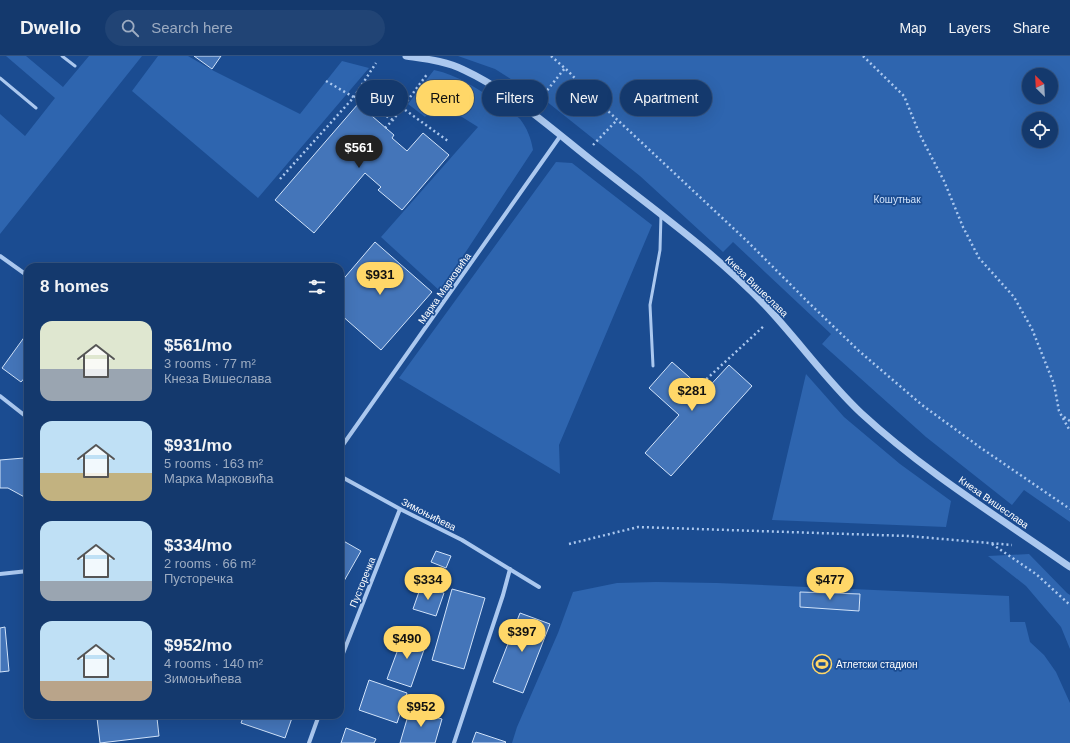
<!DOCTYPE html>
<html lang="en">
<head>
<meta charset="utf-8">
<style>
	:root { --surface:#14396d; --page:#214475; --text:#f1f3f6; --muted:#9dacc2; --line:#335380; --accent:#ffd768 }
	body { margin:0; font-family:Helvetica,sans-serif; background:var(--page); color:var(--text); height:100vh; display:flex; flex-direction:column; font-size:15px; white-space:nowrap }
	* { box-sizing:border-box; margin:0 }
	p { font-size:13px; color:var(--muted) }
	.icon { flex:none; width:22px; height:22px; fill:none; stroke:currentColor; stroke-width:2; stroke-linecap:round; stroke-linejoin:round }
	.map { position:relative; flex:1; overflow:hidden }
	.sheet { position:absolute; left:24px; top:207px; width:320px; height:456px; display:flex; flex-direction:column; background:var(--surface); border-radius:12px; box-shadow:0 4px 16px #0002,0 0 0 1px var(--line) }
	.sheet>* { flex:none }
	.guide { position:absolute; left:356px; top:24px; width:380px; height:36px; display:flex; gap:8px }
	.needle { width:26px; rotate:336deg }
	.tools { position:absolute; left:1022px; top:12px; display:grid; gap:8px }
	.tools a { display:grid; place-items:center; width:36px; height:36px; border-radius:50%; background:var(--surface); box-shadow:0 4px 16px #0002,0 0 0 1px var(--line); font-size:20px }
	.price { position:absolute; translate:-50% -34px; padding:0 9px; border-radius:14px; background:var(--accent); color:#111; font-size:13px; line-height:26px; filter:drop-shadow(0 1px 2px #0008) }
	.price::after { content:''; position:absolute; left:50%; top:24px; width:12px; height:9px; margin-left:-6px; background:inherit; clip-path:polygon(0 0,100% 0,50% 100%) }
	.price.on { background:#222; color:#fff }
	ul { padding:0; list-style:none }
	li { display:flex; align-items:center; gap:12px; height:100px; padding:0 16px }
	li span { display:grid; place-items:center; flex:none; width:112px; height:80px; border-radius:12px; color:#555 }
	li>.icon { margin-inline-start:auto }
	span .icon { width:48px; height:48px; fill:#fffc; stroke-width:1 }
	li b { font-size:17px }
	h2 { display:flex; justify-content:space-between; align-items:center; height:48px; padding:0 16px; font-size:17px }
	.tag { padding:0 14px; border-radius:18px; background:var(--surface); box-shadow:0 4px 16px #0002,0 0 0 1px var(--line); font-size:14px; line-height:36px }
	.tag.on { background:var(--accent); color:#111 }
	header { display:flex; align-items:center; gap:24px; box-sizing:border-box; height:56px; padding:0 20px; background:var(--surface); border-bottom:1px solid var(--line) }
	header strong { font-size:19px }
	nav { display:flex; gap:22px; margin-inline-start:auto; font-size:14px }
	.search { width:280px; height:36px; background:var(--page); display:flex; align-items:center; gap:10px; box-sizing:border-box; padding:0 14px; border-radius:22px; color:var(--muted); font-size:15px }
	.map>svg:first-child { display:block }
</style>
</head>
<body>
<header>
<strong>Dwello</strong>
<div class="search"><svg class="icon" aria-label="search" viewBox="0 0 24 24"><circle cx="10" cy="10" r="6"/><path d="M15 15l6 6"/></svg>Search here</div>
<nav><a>Map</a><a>Layers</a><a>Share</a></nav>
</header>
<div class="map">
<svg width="1070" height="687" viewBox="0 0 1070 687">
	<rect width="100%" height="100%" fill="#1b4c91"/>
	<!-- green -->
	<g fill="#2e65af" fill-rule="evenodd">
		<path d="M6,0h20l37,31 26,-31h53l-142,178v-120l25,22 30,-38z"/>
		<path d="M158,0h30l26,15 86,43 42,-53 27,7 -111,130 -126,-107z"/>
		<path d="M458,0h612v466l-46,-32 -12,15 -86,-68 -104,-93 9,-10 -98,-92 -10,10 -83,-76 -94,-75 -51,-32zM1029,19h22v22h-22zM1029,63h22v22h-22z"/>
		<path d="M434,14c24,5 46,20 66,34 7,5 14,9 20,15 7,9 11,19 13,31l-93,141 -59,-54 97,-110 -40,-25 -13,15 -17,-13z"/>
		<path d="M556,106l16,1 80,62 -93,220 1,29 -161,-96z"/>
		<path d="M806,318l38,43 56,47 51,37 -5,26 -174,-7z"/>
		<path d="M1029,498l38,39 3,2v54l-9,-22 -35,-41 -38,-30z"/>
		<path d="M656,526l61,1 292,13 1,26h15l5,20 14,13 12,17 14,31v40h-558l5,-16 41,-94 15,-41 44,-9z"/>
	</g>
	<!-- building -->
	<g fill="#4475b9" stroke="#d1e3fa">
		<path d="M194,0h27l-9,13z"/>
		<path d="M358,48l36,31 -2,3 15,13 16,-18 26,22 -47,55 -24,-20 3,-3 -16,-14 -51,60 -39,-33z"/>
		<path d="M375,186l57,50 -51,58 -41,-36v-31z"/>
		<path d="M28,276v42l-7,8 -19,-14z"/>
		<path d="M672,306l33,29 24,-26 23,21 -81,90 -26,-23 34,-38 -30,-27z"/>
		<path d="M24,402l4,25v16l-20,-11h-8v-28z"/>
		<path d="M340,483l21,12 -17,30 -4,-2z"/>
		<path d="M436,495l15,5 -5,12 -15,-6z"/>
		<path d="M421,530l23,7 -8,23 -23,-7z"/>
		<path d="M452,533l33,9 -21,71 -32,-9z"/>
		<path d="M800,536l60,2 -1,17 -59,-4z"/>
		<path d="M520,557l30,11 -27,69 -30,-11z"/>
		<path d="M5,571l4,44 -9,1v-44z"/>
		<path d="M404,577l23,8 -16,46 -24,-8z"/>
		<path d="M369,624l38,13 -10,30 -38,-13z"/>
		<path d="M410,653l32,10 -7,24h-35z"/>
		<path d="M93,659h68l-4,3 2,18 -59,7 -3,-25z"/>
		<path d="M244,659h49l-8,23 -44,-15z"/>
		<path d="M346,672l30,11 -2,4h-33z"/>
		<path d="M476,676l30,10 -1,1h-33z"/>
	</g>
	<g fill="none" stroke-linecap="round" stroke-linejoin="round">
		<!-- path -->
		<g stroke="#abc8ef" stroke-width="2.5" stroke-dasharray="2 3" stroke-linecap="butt">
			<path d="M551,0l17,15 25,26 155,145 60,60 51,49 63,54 59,43 89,61"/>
			<path d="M863,0l41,40 16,39 24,46 19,46 16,31 35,39 18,32 22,55 5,27 11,20"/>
			<path d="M326,25l67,39"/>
			<path d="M541,42l24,-30"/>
			<path d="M401,51l47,34"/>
			<path d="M385,72l8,-8 35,-47"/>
			<path d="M593,89l24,-25"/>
			<path d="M280,123l74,-82 22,-34"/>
			<path d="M699,330l66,-61"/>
			<path d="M1064,361l6,4"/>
			<path d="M569,488l69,-17 270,9 104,9"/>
			<path d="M992,488l44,30 34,31"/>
		</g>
		<!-- service -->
		<g stroke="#abc8ef" stroke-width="3">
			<path d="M62,0l13,10"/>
			<path d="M0,22l36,30"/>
			<path d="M653,310l-3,-61 10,-55 1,-35"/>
		</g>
		<!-- minor -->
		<g stroke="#abc8ef" stroke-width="4">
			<path d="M0,200l28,20"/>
			<path d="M0,340l28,22"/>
			<path d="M340,393l221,-314"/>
			<path d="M340,420l60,33 62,31 77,47"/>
			<path d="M0,518l28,-3"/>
			<path d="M340,605l60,-152"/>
			<path d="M309,687l10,-28"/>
			<path d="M454,687l49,-148 7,-26"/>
		</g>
		<!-- tertiary -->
		<path stroke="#abc8ef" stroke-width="7" d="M406,0c20,3 40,5 58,14 49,23 89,60 131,93 58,46 119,89 170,142 33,35 61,75 96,108 64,59 139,105 209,154"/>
	</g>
	<!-- icons -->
	<defs>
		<symbol id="stadium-ring" viewBox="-11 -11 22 22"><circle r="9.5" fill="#1b4c91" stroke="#ffd768" stroke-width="1.5"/><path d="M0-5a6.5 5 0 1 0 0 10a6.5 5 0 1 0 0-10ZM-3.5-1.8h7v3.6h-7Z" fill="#ffd768"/></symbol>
	</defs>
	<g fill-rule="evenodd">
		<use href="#stadium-ring" x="811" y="597" width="22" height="22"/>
	</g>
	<g text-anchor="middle" stroke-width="3.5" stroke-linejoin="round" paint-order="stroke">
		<!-- park labels -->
		<g font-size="10" fill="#d1e3fa" stroke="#1b4c91">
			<text x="897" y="147">Кошутњак</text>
		</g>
		<!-- street labels -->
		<g font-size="10" fill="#fff" stroke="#1b4c91">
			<text transform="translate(757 230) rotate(44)" y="4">Кнеза Вишеслава</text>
			<text transform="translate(444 232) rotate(-55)" y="4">Марка Марковића</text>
			<text transform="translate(994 446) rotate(35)" y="4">Кнеза Вишеслава</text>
			<text transform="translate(429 458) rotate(27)" y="4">Зимоњићева</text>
			<text transform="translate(362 526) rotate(-68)" y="4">Пусторечка</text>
		</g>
		<!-- poi labels -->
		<g font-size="10" fill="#fff" stroke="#1b4c91" text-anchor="start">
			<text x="836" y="612">Атлетски стадион</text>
		</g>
	</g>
</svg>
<div class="tools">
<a><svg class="needle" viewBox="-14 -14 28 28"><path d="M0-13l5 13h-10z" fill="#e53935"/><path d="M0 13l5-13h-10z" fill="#9dacc2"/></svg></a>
<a><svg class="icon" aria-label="locate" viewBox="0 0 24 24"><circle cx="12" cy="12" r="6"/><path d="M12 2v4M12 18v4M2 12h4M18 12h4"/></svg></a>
</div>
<b class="price on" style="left:359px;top:113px">$561</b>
<b class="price" style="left:380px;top:240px">$931</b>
<b class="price" style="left:692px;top:356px">$281</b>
<b class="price" style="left:428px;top:545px">$334</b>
<b class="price" style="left:830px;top:545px">$477</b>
<b class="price" style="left:522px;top:597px">$397</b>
<b class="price" style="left:407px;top:604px">$490</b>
<b class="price" style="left:421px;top:672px">$952</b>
<div class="guide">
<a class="tag">Buy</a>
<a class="tag on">Rent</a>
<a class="tag">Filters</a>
<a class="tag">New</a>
<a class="tag">Apartment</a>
</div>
<section class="sheet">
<h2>8 homes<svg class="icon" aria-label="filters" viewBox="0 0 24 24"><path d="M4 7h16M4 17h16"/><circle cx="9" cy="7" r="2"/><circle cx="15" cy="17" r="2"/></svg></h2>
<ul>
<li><span style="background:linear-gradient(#dfe7d0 60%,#9aa5b1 0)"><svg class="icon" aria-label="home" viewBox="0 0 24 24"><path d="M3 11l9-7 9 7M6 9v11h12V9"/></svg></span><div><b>$561/mo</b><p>3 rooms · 77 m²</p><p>Кнеза Вишеслава</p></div></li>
<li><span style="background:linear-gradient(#bfe0f5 65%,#c2b280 0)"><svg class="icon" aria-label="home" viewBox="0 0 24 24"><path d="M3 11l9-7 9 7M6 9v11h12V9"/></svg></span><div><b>$931/mo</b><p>5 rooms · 163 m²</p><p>Марка Марковића</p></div></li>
<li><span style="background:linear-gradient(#bfe0f5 75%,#9aa5b1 0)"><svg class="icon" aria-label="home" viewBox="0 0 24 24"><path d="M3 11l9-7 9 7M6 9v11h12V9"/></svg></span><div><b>$334/mo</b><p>2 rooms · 66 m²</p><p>Пусторечка</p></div></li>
<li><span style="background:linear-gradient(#bfe0f5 75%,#b9a48a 0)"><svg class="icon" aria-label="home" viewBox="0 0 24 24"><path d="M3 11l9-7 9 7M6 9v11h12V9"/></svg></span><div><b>$952/mo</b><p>4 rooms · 140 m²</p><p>Зимоњићева</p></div></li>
</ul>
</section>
</div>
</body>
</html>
